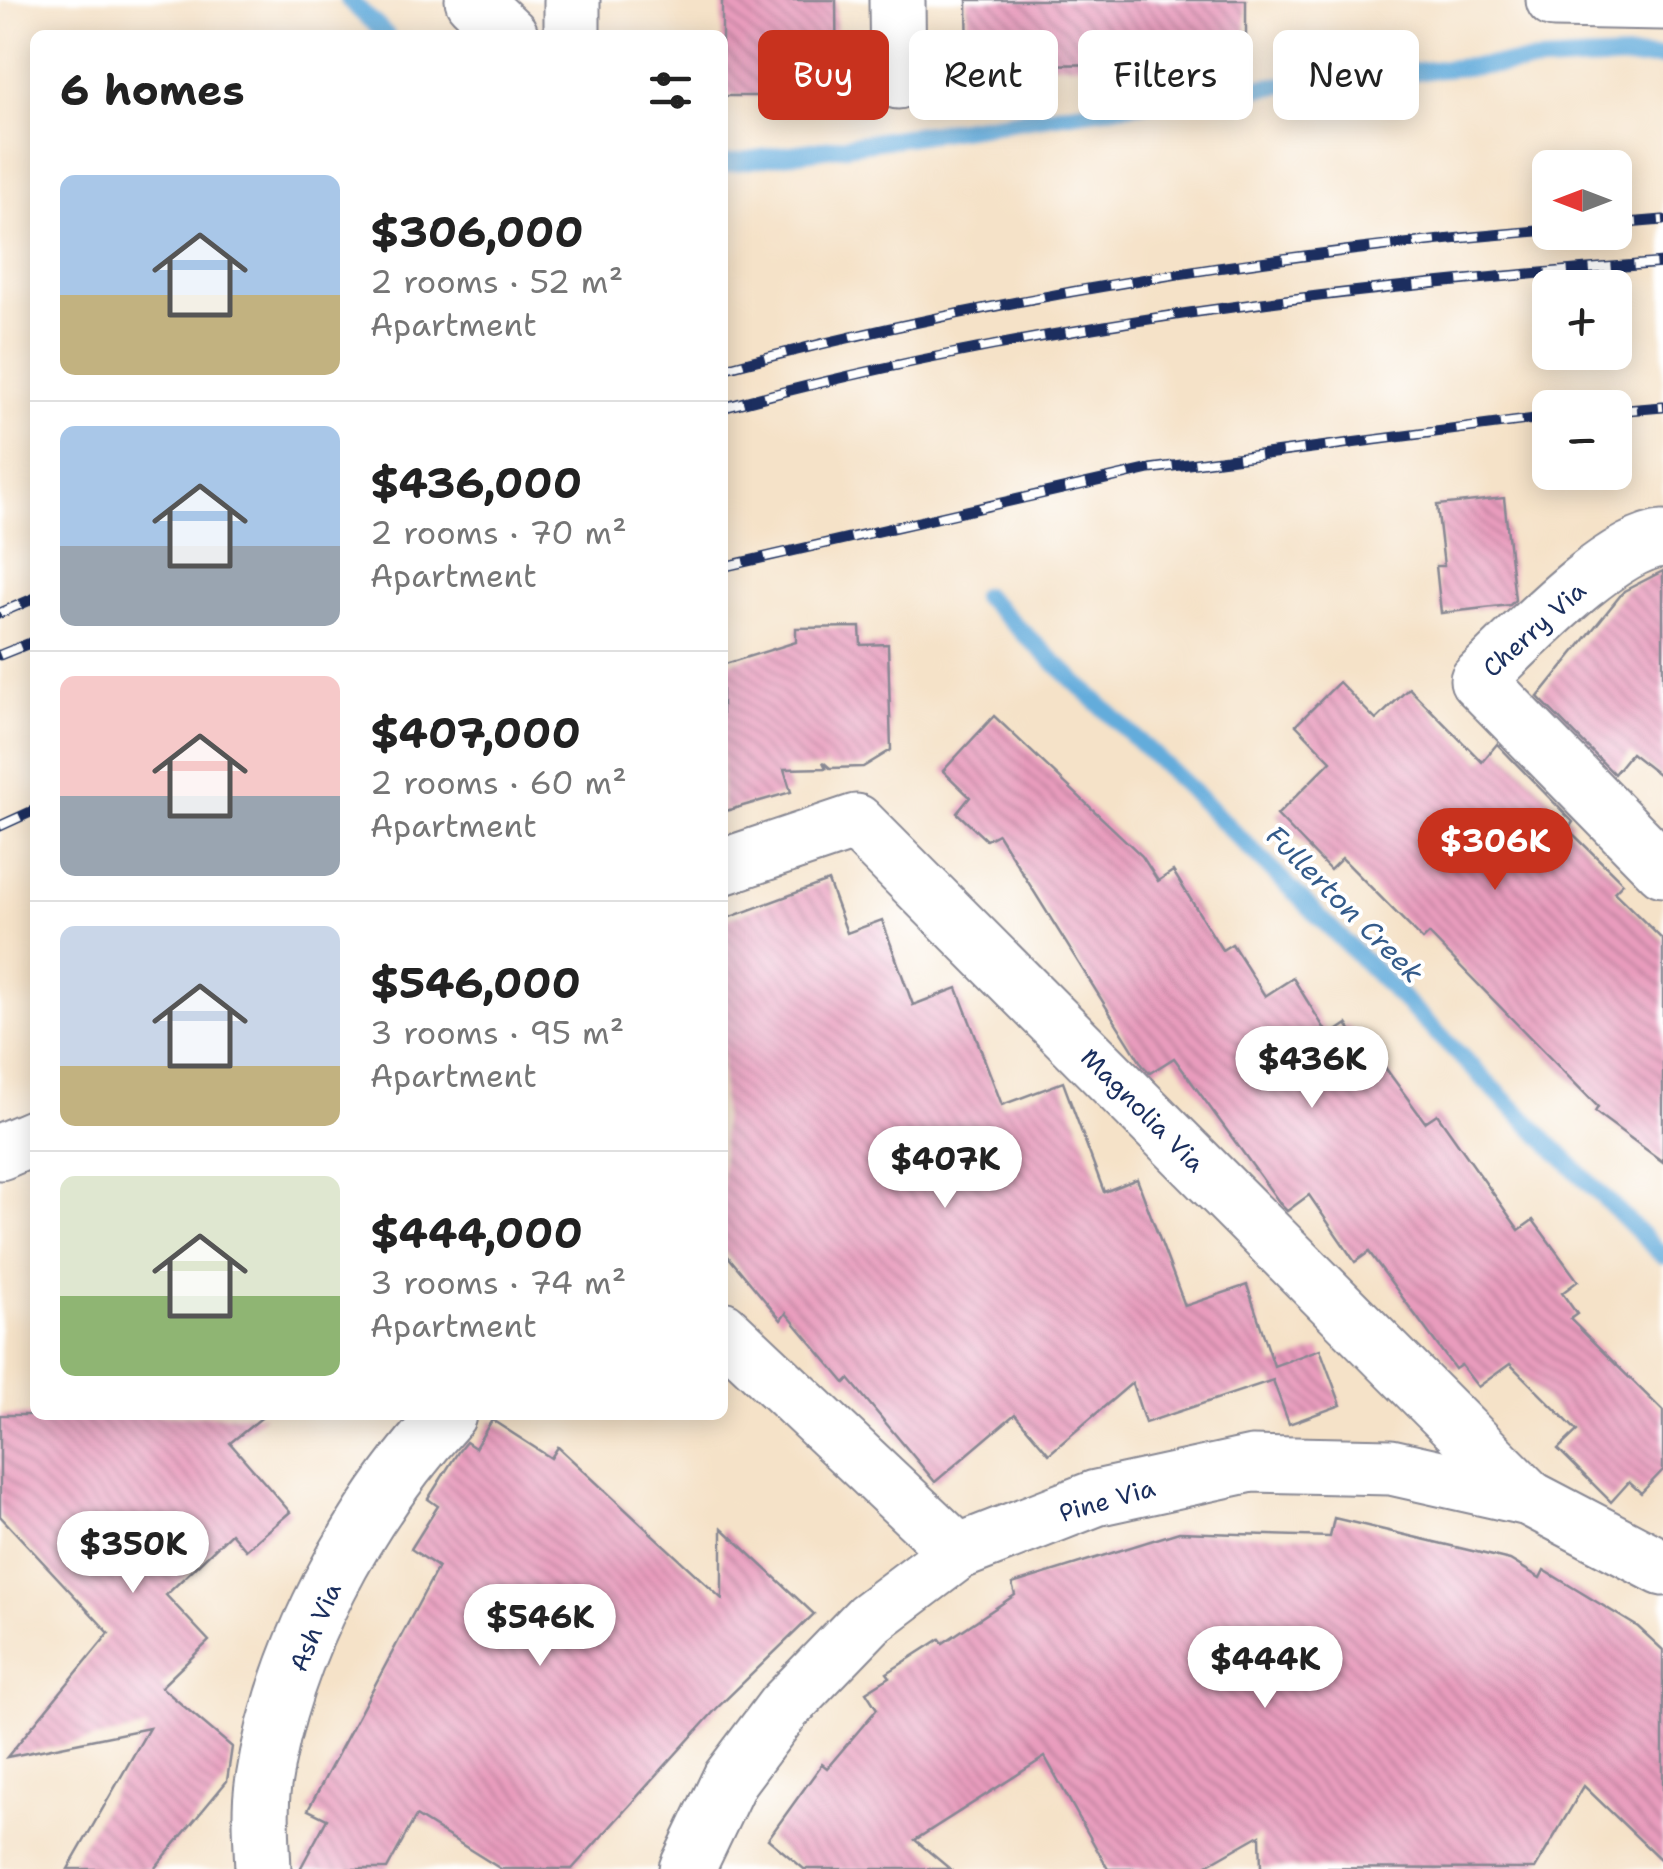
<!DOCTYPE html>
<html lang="en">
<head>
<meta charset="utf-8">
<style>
	:root { --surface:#fff; --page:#f6f6f6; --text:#222; --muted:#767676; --line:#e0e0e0; --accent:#c8321e }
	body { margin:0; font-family:"Shantell Sans",sans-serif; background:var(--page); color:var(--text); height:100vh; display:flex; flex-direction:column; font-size:38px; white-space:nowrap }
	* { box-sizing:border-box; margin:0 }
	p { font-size:32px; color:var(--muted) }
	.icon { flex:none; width:55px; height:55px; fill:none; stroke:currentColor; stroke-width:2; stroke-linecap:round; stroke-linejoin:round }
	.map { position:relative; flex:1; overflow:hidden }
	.details { position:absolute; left:30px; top:30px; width:698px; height:1390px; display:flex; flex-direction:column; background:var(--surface); border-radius:15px; box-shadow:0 5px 25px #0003 }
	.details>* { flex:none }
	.hud { position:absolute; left:758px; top:30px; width:755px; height:90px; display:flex; gap:20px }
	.needle { width:65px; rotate:270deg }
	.controls { position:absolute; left:1532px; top:150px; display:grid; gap:20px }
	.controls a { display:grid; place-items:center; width:100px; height:100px; border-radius:15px; background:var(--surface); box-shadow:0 5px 25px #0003; font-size:50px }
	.price { position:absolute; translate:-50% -85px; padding:0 22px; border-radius:35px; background:#fff; color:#222; font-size:32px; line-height:65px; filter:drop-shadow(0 2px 5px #0008) }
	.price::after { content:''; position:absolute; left:50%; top:60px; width:30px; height:22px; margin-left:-15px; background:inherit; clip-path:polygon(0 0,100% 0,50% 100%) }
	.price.on { background:var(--accent); color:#fff }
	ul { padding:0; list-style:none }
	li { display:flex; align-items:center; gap:30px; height:250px; padding:0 30px }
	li+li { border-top:2px solid var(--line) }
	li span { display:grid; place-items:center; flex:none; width:280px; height:200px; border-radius:15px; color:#555 }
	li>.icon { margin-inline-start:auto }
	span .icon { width:120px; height:120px; fill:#fffc; stroke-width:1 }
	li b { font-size:42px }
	h2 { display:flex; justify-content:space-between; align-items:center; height:120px; padding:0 30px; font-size:42px }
	.chip { padding:0 35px; border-radius:15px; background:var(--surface); box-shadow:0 5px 25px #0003; font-size:35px; line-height:90px }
	.chip.on { background:var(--accent); color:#fff }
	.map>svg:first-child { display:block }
</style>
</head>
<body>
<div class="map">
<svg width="1663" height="1869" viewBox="0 0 1663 1869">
	<defs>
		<pattern id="building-back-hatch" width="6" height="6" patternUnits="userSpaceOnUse" patternTransform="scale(2.5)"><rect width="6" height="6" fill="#e99cbd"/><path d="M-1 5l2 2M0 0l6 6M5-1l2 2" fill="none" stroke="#bc809d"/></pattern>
	</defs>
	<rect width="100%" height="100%" fill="#fff"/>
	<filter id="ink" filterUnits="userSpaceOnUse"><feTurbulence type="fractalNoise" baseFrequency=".01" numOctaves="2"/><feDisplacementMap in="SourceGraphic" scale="20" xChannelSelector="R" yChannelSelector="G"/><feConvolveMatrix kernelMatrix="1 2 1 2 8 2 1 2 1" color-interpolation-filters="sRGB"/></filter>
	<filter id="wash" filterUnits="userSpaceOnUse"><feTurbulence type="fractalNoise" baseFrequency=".0048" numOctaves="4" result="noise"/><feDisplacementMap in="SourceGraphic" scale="40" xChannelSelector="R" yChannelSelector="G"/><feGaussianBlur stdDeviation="2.25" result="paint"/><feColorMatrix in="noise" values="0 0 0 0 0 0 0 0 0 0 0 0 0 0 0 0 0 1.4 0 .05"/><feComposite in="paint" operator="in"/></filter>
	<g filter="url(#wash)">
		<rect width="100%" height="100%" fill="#f5e2c8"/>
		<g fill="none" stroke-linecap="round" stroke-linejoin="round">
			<!-- stream -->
			<g stroke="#63acdb" stroke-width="18">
				<path d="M349,0l37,35"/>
				<path d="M722,164c313,-45 625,-100 941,-107"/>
				<path d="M984,596l212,199 467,461"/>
			</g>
		</g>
		<g id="blocks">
			<!-- building -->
			<g fill="url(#building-back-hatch)">
				<path d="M722,0h114l1,96h-115z"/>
				<path d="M967,0h279v64l-278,1z"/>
				<path d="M1504,498l11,102 -5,5 -69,8 -5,-47h8l-7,-61z"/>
				<path d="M1663,571v207l-32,-25 -17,21 -76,-77 86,-106z"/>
				<path d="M860,627l1,18 27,-1 3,106 -28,17 -33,1 -7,-6 3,6 -42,1 7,23 -69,20v-147l74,-23v-14z"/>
				<path d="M1339,682l37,38 33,-32 73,74 15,-18 76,78 -5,7 55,54 -9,9 49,48v222l-68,-50 3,-5 -169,-173 -6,6 -81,-82 -12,12 -53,-55 54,-54 -35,-36z"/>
				<path d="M994,716l148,140 16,25 15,-10 49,79 10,-6 33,52 28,-18 36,58 18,-12 15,22 5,-3 58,79 12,-8 82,116 14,-10 45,61 -16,12 15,21 -7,5 93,92v59l-22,23 -12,-11 -18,20 -53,-53 19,-18 -67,-67 -32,23 -17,-22 -6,4 -86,-117 -14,10 -46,-67 -22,16 -5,-5 -108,-148 -24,15 -7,-7 -145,-232 -12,6 -29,-27 13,-16 -27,-26z"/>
				<path d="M828,881l19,52 35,-13 31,85 44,-17 45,117 61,-23 41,110 33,-13 48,127 62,-21 27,81 46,-17 21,56 -52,19 -16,-44 -128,43 -13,-40 -83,71 -34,-40 -80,68 -86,-103 -4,4 -59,-70 -5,7 -59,-71v-329z"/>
				<path d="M0,1415h265l-35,28 60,69 -44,38 -15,-17 -65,62 43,46 -48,46 71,60 -5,34 -73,88h-86l81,-141 -142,29 102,-124 -109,-117z"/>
				<path d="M492,1420l59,38 7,-11 164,152v-71l92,86 -96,93 -146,162h-71l-85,-53 -29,53h-87l27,-50 -19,-9 130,-243 -27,-18 27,-43 -10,-7 30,-47 8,-10 9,6z"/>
				<path d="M1334,1518l176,42 30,18 4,-8 94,57 25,23v212l-79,-76 -49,83 -274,-1 -1,-33 -60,34h-92l-63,-112 -130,83 35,29h-146l-36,-30 54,-75 5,4 50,-59 -11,-17 24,-15 -3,-4 53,-34 3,4 72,-48 -3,-11 167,-52 151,5z"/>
			</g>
		</g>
	</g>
	<g filter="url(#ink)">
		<use href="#blocks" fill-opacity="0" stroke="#888893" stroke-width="2.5"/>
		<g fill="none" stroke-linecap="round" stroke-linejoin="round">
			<defs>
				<g id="minor">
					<path d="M473,0l37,35"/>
					<path d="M897,0l1,81"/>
					<path d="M1554,0l109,2"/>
					<path d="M572,35v-35"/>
					<path d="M1663,539c-54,5 -144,102 -185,141l185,189"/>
					<path d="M722,867l134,-45 673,676"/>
					<path d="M0,1152l35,-15"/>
					<path d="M722,1329l236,223"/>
					<path d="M263,1869c-1,-27 -4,-57 0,-84 20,-134 94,-271 185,-370"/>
					<path d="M687,1869l43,-90 54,-72 85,-88 89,-67 138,-54 156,-34 139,3 138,31 134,70"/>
				</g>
			</defs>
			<!-- minor casing -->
			<use href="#minor" stroke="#888893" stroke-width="59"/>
			<!-- minor -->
			<use href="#minor" stroke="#fff" stroke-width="55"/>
			<defs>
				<g id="rail">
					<path d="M1615,224l48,-4"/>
					<path d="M722,369c272,-72 549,-116 828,-139"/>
					<path d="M722,408c307,-84 625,-121 941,-145"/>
					<path d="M1615,411l48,-4"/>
					<path d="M722,567l428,-98 400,-52"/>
					<path d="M0,613l35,-15"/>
					<path d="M0,655l35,-14"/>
					<path d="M0,826l35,-16"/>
				</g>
			</defs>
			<!-- rail casing -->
			<use href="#rail" stroke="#1b2f5e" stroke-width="11"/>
			<!-- rail -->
			<use href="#rail" stroke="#fff" stroke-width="8" stroke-dasharray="22" stroke-linecap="butt"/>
		</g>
	</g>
	<g text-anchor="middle" stroke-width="8" stroke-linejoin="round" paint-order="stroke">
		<!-- street labels -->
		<g font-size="25" fill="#1b2f5e" stroke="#fff">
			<text transform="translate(1534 629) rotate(-42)" y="9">Cherry Via</text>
			<text transform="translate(1143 1110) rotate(45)" y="9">Magnolia Via</text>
			<text transform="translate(1107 1500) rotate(-16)" y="9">Pine Via</text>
			<text transform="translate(315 1627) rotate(-67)" y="9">Ash Via</text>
		</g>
		<!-- water labels -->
		<g font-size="28" font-style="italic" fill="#345b8a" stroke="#fff">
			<text transform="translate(1345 904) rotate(45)" y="10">Fullerton Creek</text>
		</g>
	</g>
</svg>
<div class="controls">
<a><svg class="needle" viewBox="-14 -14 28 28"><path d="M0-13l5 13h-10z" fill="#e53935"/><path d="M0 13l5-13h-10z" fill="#767676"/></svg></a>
<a>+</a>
<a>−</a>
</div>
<b class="price on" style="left:1495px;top:893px">$306K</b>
<b class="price" style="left:1312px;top:1111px">$436K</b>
<b class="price" style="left:945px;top:1211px">$407K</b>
<b class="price" style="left:133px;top:1596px">$350K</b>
<b class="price" style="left:540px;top:1669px">$546K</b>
<b class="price" style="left:1265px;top:1711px">$444K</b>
<div class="hud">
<a class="chip on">Buy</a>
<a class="chip">Rent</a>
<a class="chip">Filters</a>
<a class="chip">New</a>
</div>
<section class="details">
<h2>6 homes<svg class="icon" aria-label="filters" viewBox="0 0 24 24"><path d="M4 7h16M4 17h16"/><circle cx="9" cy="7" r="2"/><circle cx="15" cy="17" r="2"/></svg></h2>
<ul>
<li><span style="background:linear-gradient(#a9c7e8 60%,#c2b280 0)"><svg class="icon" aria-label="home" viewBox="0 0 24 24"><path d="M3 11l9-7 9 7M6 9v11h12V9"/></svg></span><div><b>$306,000</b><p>2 rooms · 52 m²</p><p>Apartment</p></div></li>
<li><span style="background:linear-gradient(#a9c7e8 60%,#9aa5b1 0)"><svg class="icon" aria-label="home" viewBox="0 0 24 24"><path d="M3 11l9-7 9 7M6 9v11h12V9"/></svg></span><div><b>$436,000</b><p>2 rooms · 70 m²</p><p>Apartment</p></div></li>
<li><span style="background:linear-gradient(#f6c9c9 60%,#9aa5b1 0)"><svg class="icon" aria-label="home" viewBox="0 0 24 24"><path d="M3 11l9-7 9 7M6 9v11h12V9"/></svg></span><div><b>$407,000</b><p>2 rooms · 60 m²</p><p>Apartment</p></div></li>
<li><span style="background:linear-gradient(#c9d6e8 70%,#c2b280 0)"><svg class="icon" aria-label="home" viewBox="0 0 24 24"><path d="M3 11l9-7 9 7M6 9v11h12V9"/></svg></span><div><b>$546,000</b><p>3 rooms · 95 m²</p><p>Apartment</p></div></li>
<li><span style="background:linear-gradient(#dfe7d0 60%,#8fb573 0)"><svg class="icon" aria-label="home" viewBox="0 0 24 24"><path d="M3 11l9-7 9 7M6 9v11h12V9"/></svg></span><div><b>$444,000</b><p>3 rooms · 74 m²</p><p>Apartment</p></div></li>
</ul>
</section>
</div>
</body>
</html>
